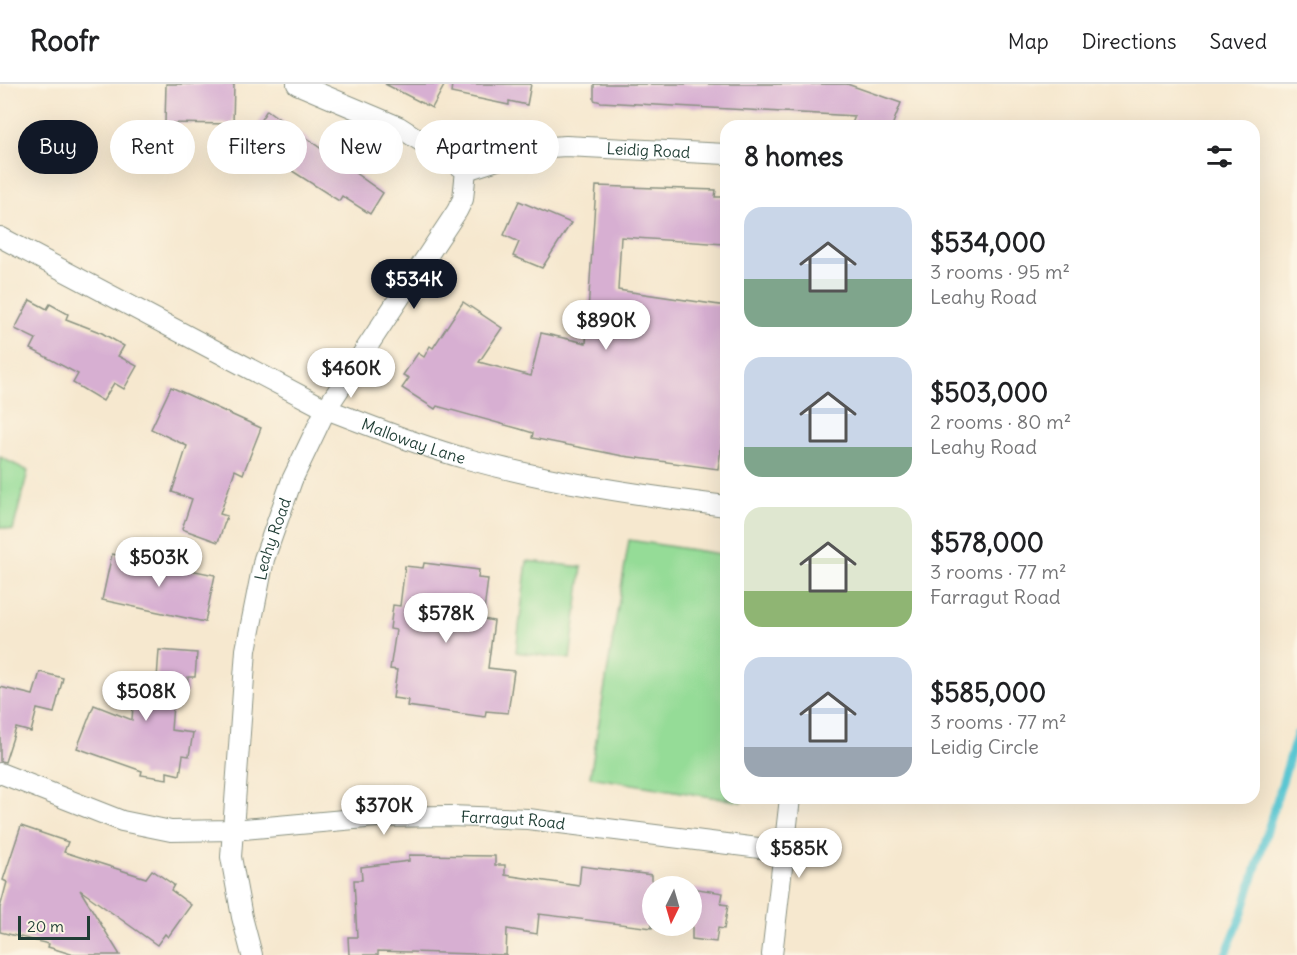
<!DOCTYPE html>
<html lang="en">
<head>
<meta charset="utf-8">
<style>
	:root { --surface:#fff; --page:#f2f2f2; --text:#202124; --muted:#757577; --line:#e0e0e0; --accent:#111827 }
	body { margin:0; font-family:Delius,sans-serif; background:var(--page); color:var(--text); height:100vh; display:flex; flex-direction:column; font-size:22px; white-space:nowrap }
	* { box-sizing:border-box; margin:0 }
	p { font-size:20px; color:var(--muted) }
	.icon { flex:none; width:33px; height:33px; fill:none; stroke:currentColor; stroke-width:2; stroke-linecap:round; stroke-linejoin:round }
	.map { position:relative; flex:1; overflow:hidden }
	.drawer { position:absolute; left:720px; top:36px; width:540px; height:684px; display:flex; flex-direction:column; background:var(--surface); border-radius:18px; box-shadow:0 6px 24px #0002 }
	.drawer>* { flex:none }
	.guide { position:absolute; left:18px; top:36px; width:570px; height:54px; display:flex; gap:12px }
	.needle { width:39px; rotate:185deg }
	.controls { position:absolute; left:642px; top:792px; display:grid; gap:12px }
	.controls a { display:grid; place-items:center; width:60px; height:60px; border-radius:50%; background:var(--surface); box-shadow:0 6px 24px #0002; font-size:30px }
	.scale { position:absolute; left:18px; bottom:15px; width:72px; box-sizing:border-box; padding-left:6px; border:3px solid #1f3d34; border-top:0; font-size:16px; line-height:21px; white-space:nowrap; color:#1f3d34; -webkit-text-stroke:4px #fcf5e5; paint-order:stroke }
	.price { position:absolute; translate:-50% -51px; padding:0 14px; border-radius:21px; background:#fff; color:#222; font-size:20px; line-height:39px; filter:drop-shadow(0 2px 3px #0008) }
	.price::after { content:''; position:absolute; left:50%; top:36px; width:18px; height:14px; margin-left:-9px; background:inherit; clip-path:polygon(0 0,100% 0,50% 100%) }
	.price.selected { background:var(--accent); color:#fff }
	ul { padding:0; list-style:none }
	li { display:flex; align-items:center; gap:18px; height:150px; padding:0 24px }
	li span { display:grid; place-items:center; flex:none; width:168px; height:120px; border-radius:18px; color:#555 }
	li>.icon { margin-inline-start:auto }
	span .icon { width:72px; height:72px; fill:#fffc; stroke-width:1 }
	li b { font-size:26px }
	h2 { display:flex; justify-content:space-between; align-items:center; height:72px; padding:0 24px; font-size:26px }
	.chip { padding:0 21px; border-radius:27px; background:var(--surface); box-shadow:0 6px 24px #0002; font-size:21px; line-height:54px }
	.chip.selected { background:var(--accent); color:#fff }
	header { display:flex; align-items:center; gap:36px; box-sizing:border-box; height:84px; padding:0 30px; background:var(--surface); border-bottom:2px solid var(--line) }
	header strong { font-size:28px }
	nav { display:flex; gap:33px; margin-inline-start:auto; font-size:21px }
	.map>svg:first-child { display:block }
</style>
</head>
<body>
<header>
<strong>Roofr</strong>
<nav><a>Map</a><a>Directions</a><a>Saved</a></nav>
</header>
<div class="map">
<svg width="1297" height="871" viewBox="0 0 1297 871">
	<rect width="100%" height="100%" fill="#fcf5e5"/>
	<filter id="ink" filterUnits="userSpaceOnUse"><feTurbulence type="fractalNoise" baseFrequency=".0167" numOctaves="2"/><feDisplacementMap in="SourceGraphic" scale="12" xChannelSelector="R" yChannelSelector="G"/><feConvolveMatrix kernelMatrix="1 2 1 2 8 2 1 2 1" color-interpolation-filters="sRGB"/></filter>
	<filter id="wash" filterUnits="userSpaceOnUse"><feTurbulence type="fractalNoise" baseFrequency=".008" numOctaves="4" result="noise"/><feDisplacementMap in="SourceGraphic" scale="24" xChannelSelector="R" yChannelSelector="G"/><feGaussianBlur stdDeviation="1.35" result="paint"/><feColorMatrix in="noise" values="0 0 0 0 0 0 0 0 0 0 0 0 0 0 0 0 0 1.4 0 .05"/><feComposite in="paint" operator="in"/></filter>
	<g filter="url(#wash)">
		<rect width="100%" height="100%" fill="#f6e8cf"/>
		<!-- green -->
		<g fill="#95dc97" stroke="#5a8c66" stroke-width="1.5">
			<path d="M0,373l28,14 -15,59 -13,-3z"/>
			<path d="M629,456l97,15v243h16v4l-152,-25z"/>
			<path d="M527,477l55,6 -12,92 -54,-7z"/>
		</g>
		<g fill="none" stroke-linecap="round" stroke-linejoin="round">
			<!-- stream -->
			<path stroke="#5ac6d2" stroke-width="8" d="M1225,871l16,-38 56,-183"/>
		</g>
		<g id="blocks">
			<!-- building -->
			<g fill="#d7afd2">
				<path d="M166,0h68l-1,40 -68,-1z"/>
				<path d="M385,0h60l-13,24z"/>
				<path d="M452,0h79l-4,21 -18,-4v4l-58,-12z"/>
				<path d="M594,0h253l54,19 -9,23h-41l4,-10 -254,-14 -7,-2z"/>
				<path d="M267,26l116,83 -13,21 -28,-18 -3,5 -67,-43 4,-6 -25,-17z"/>
				<path d="M596,102l120,4 -1,7h11l-2,47 -103,-7 -3,53 108,16v109l-8,54 -95,-13 -91,-18 1,-5 -13,-4 -83,-23 -2,3 -33,-21 7,-10 -6,-3 15,-22 6,4 6,-11 3,2 30,-46 39,26 -23,34 52,14 10,-43 45,10z"/>
				<path d="M519,117l52,22 -29,45 -29,-12 6,-14 -15,-7z"/>
				<path d="M30,216l17,9 3,-5 18,10 -2,5 36,14 22,13 -6,10 19,10 -13,23 -10,-6 -11,18 -30,-18 5,-9 -47,-25 5,-10 -21,-10z"/>
				<path d="M171,303l90,41 -18,46 -8,-4 -15,44 7,2 -9,26 -36,-13 10,-30 -20,-7 15,-46 -36,-17z"/>
				<path d="M112,470l103,21 -10,47 -103,-22z"/>
				<path d="M424,479l55,7 -1,8 10,1 -5,40 11,2 -6,47 26,3 -6,42 -22,-2 -1,6 -78,-11 1,-6 -15,-2 4,-28 -7,-1 6,-39 -6,-1 3,-24 7,1 5,-40 18,2z"/>
				<path d="M159,566l38,3 -2,24h-7l-1,16 -13,-1 -3,38 22,3 -4,23 -6,-1 -3,20 -13,-3v7l-26,-4 1,-4 -65,-23 17,-43 38,15 3,-42 22,1z"/>
				<path d="M40,588l23,6 -9,35 -17,-4 -6,23 -15,-4 -11,34 -5,-1v-74l33,8z"/>
				<path d="M21,742l47,16 -4,10 82,26 6,-8 22,15 -3,5 20,15 -23,32 -3,-3 -8,11 -77,-55 40,65h-46l-26,-8 1,-3 -49,-12v-24l7,-26 -4,-2z"/>
				<path d="M409,771l86,1v9h10v10l74,11 2,-20 71,9v53l-113,-14 -2,20 -30,-5 -1,26 -128,-4v4h-29l-1,-18h9l-3,-57h8l-1,-13 48,-6z"/>
				<path d="M692,804l31,5 -2,11 7,1 -4,24 -6,-1 -2,14 -24,-3z"/>
			</g>
		</g>
	</g>
	<g filter="url(#ink)">
		<use href="#blocks" fill-opacity="0" stroke="#8a9282" stroke-width="1.5"/>
		<g fill="none" stroke-linecap="round" stroke-linejoin="round">
			<defs>
				<g id="minor">
					<path d="M297,0l102,43 67,43"/>
					<path id="s1" d="M466,86l69,-22 31,-2 160,8"/>
					<path id="s2" d="M0,153l326,172c45,17 91,36 138,49 86,24 174,37 262,48"/>
					<path id="s3" d="M0,689l122,48 49,10 62,-1 144,-13 73,-1 78,3 255,32"/>
					<path id="s4" d="M252,871l-10,-38 -11,-60 15,-207 18,-91 28,-79 34,-71 131,-198 6,-12 3,-29"/>
					<path d="M772,871l18,-157"/>
				</g>
			</defs>
			<!-- minor casing -->
			<use href="#minor" stroke="#8a9282" stroke-width="22"/>
			<!-- minor -->
			<use href="#minor" stroke="#fff" stroke-width="20"/>
		</g>
	</g>
	<g text-anchor="middle" stroke-width="6" stroke-linejoin="round" paint-order="stroke">
		<!-- street labels -->
		<g font-size="16" fill="#1f3d34" stroke="#fcf5e5">
			<text dy="6" stroke="none"><textPath href="#s1" startOffset="186">Leidig Road</textPath></text>
			<text dy="6" stroke="none"><textPath href="#s2" startOffset="462">Malloway Lane</textPath></text>
			<text dy="6" stroke="none"><textPath href="#s4" startOffset="422">Leahy Road</textPath></text>
			<text dy="6" stroke="none"><textPath href="#s3" startOffset="524">Farragut Road</textPath></text>
		</g>
	</g>
</svg>
<div class="controls">
<a><svg class="needle" viewBox="-14 -14 28 28"><path d="M0-13l5 13h-10z" fill="#e53935"/><path d="M0 13l5-13h-10z" fill="#757577"/></svg></a>
</div>
<div class="scale">20 m</div>
<b class="price selected" style="left:414px;top:226px">$534K</b>
<b class="price" style="left:606px;top:267px">$890K</b>
<b class="price" style="left:351px;top:315px">$460K</b>
<b class="price" style="left:159px;top:504px">$503K</b>
<b class="price" style="left:446px;top:560px">$578K</b>
<b class="price" style="left:146px;top:638px">$508K</b>
<b class="price" style="left:384px;top:752px">$370K</b>
<b class="price" style="left:799px;top:795px">$585K</b>
<div class="guide">
<a class="chip selected">Buy</a>
<a class="chip">Rent</a>
<a class="chip">Filters</a>
<a class="chip">New</a>
<a class="chip">Apartment</a>
</div>
<section class="drawer">
<h2>8 homes<svg class="icon" aria-label="filters" viewBox="0 0 24 24"><path d="M4 7h16M4 17h16"/><circle cx="9" cy="7" r="2"/><circle cx="15" cy="17" r="2"/></svg></h2>
<ul>
<li><span style="background:linear-gradient(#c9d6e8 60%,#7fa58c 0)"><svg class="icon" aria-label="home" viewBox="0 0 24 24"><path d="M3 11l9-7 9 7M6 9v11h12V9"/></svg></span><div><b>$534,000</b><p>3 rooms · 95 m²</p><p>Leahy Road</p></div></li>
<li><span style="background:linear-gradient(#c9d6e8 75%,#7fa58c 0)"><svg class="icon" aria-label="home" viewBox="0 0 24 24"><path d="M3 11l9-7 9 7M6 9v11h12V9"/></svg></span><div><b>$503,000</b><p>2 rooms · 80 m²</p><p>Leahy Road</p></div></li>
<li><span style="background:linear-gradient(#dfe7d0 70%,#8fb573 0)"><svg class="icon" aria-label="home" viewBox="0 0 24 24"><path d="M3 11l9-7 9 7M6 9v11h12V9"/></svg></span><div><b>$578,000</b><p>3 rooms · 77 m²</p><p>Farragut Road</p></div></li>
<li><span style="background:linear-gradient(#c9d6e8 75%,#9aa5b1 0)"><svg class="icon" aria-label="home" viewBox="0 0 24 24"><path d="M3 11l9-7 9 7M6 9v11h12V9"/></svg></span><div><b>$585,000</b><p>3 rooms · 77 m²</p><p>Leidig Circle</p></div></li>
</ul>
</section>
</div>
</body>
</html>
